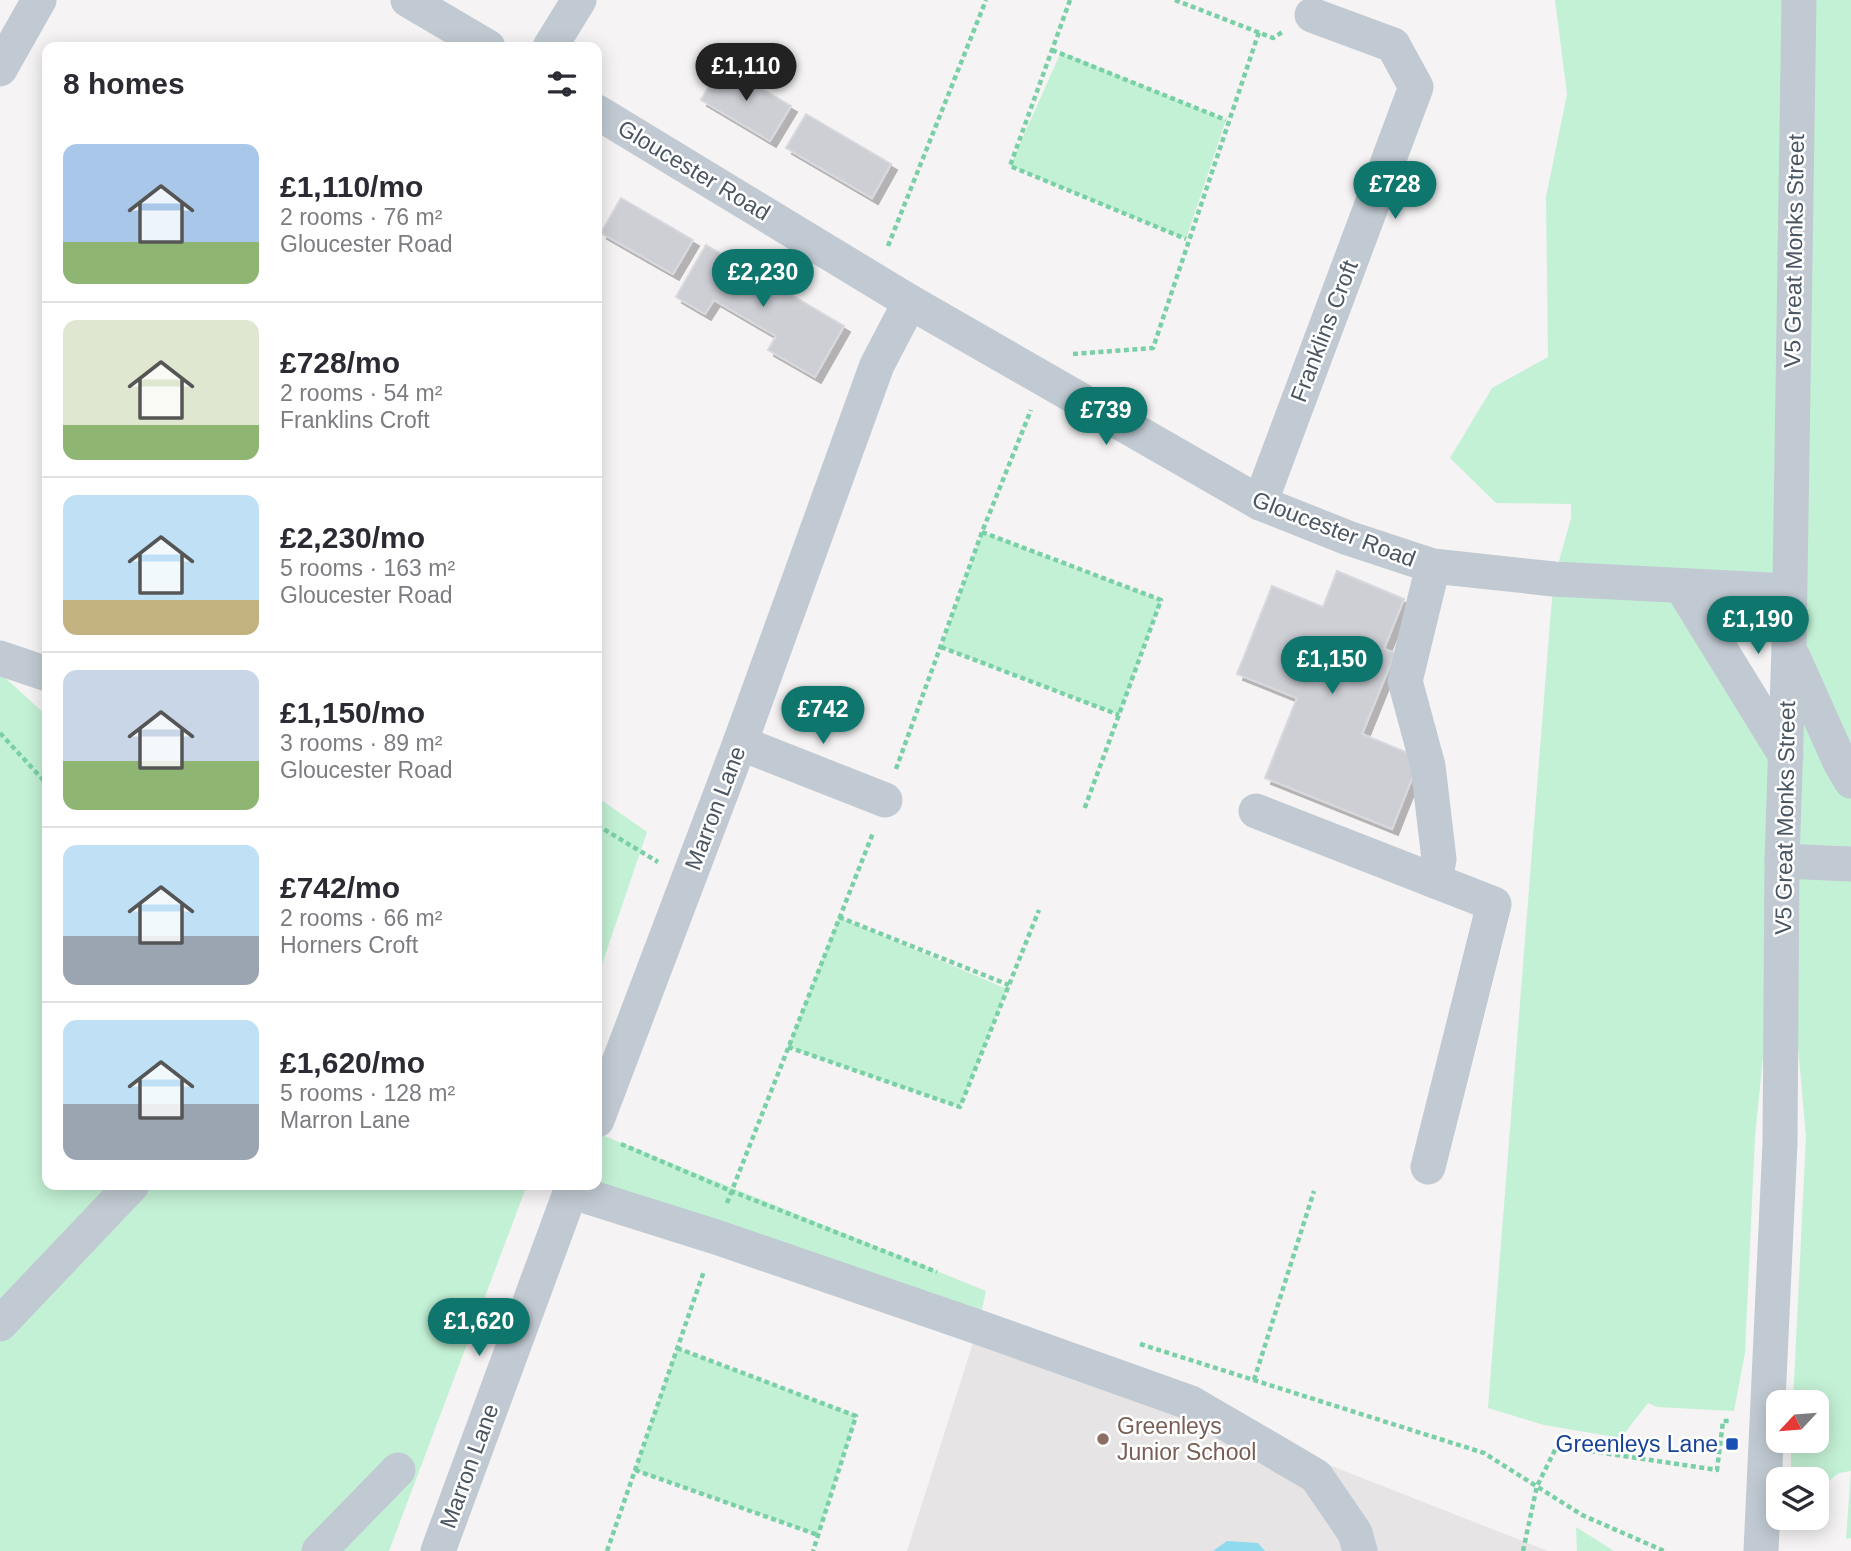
<!DOCTYPE html>
<html lang="en">
<head>
<meta charset="utf-8">
<style>
	:root { --surface:#fff; --page:#f7f7f7; --text:#2b2b33; --muted:#7c7c81; --line:#e1e1e2; --accent:#0f766e }
	body { margin:0; font-family:Arial,sans-serif; background:var(--page); color:var(--text); height:100vh; display:flex; flex-direction:column; font-size:26px; white-space:nowrap }
	* { box-sizing:border-box; margin:0 }
	p { font-size:23px; color:var(--muted) }
	.icon { flex:none; width:38px; height:38px; fill:none; stroke:currentColor; stroke-width:2; stroke-linecap:round; stroke-linejoin:round }
	.map { position:relative; flex:1; overflow:hidden }
	.details { position:absolute; left:42px; top:42px; width:560px; height:1148px; display:flex; flex-direction:column; background:var(--surface); border-radius:14px; box-shadow:0 4px 18px #0003 }
	.details>* { flex:none }
	.needle { width:46px; rotate:244deg }
	.controls { position:absolute; left:1766px; top:1390px; display:grid; gap:14px }
	.controls a { display:grid; place-items:center; width:63px; height:63px; border-radius:14px; background:var(--surface); box-shadow:0 4px 18px #0003; font-size:35px }
	.price { position:absolute; translate:-50% -60px; padding:0 16px; border-radius:24px; background:var(--accent); color:#fff; font-size:23px; line-height:46px; filter:drop-shadow(0 2px 4px #0008) }
	.price::after { content:''; position:absolute; left:50%; top:42px; width:21px; height:16px; margin-left:-10px; background:inherit; clip-path:polygon(0 0,100% 0,50% 100%) }
	.price.active { background:#222; color:#fff }
	ul { padding:0; list-style:none }
	li { display:flex; align-items:center; gap:21px; height:175px; padding:0 21px }
	li+li { border-top:2px solid var(--line) }
	li span { display:grid; place-items:center; flex:none; width:196px; height:140px; border-radius:14px; color:#555 }
	li>.icon { margin-inline-start:auto }
	span .icon { width:84px; height:84px; fill:#fffc; stroke-width:1 }
	li b { font-size:30px }
	h2 { display:flex; justify-content:space-between; align-items:center; height:84px; padding:0 21px; font-size:30px }
	.map>svg:first-child { display:block }
</style>
</head>
<body>
<div class="map">
<svg width="1851" height="1551" viewBox="0 0 1851 1551">
	<defs>
		<filter id="shadow"><feDropShadow dx="6" dy="6" stdDeviation="0" flood-color="#0004"/></filter>
	</defs>
	<rect width="100%" height="100%" fill="#f5f3f3"/>
	<!-- education -->
	<path fill="#e6e4e5" d="M978,1327l570,224h-641z"/>
	<!-- green -->
	<g fill="#c3f1d5" fill-rule="evenodd">
		<path d="M1555,0h296v1538l-5,1 5,-68 -12,2 -22,17 -1,-11h-25v-39h25v-38h-23l13,-265 -24,-270 -27,270 -10,216 -11,58 -77,-4 -9,-4 -27,35 -77,-13 -56,-17 63,-798 3,-31 17,-61v-14l-75,-1 -46,-45 42,-70 56,-31 -2,-160 21,-103zM1682,587l106,5 -2,162z"/>
		<path d="M1061,52l165,68 -40,119 -176,-73z"/>
		<path d="M982,532l179,68 -42,115 -178,-68z"/>
		<path d="M0,673l47,43v469h480l-138,366h-389z"/>
		<path d="M597,797l50,35 -50,147z"/>
		<path d="M839,917l168,72 -47,118 -172,-60z"/>
		<path d="M597,1133l389,158 -8,36 -381,-142z"/>
		<path d="M677,1348l179,68 -38,119 -183,-65z"/>
		<path d="M1576,1527l38,24h-37z"/>
	</g>
	<!-- water -->
	<path fill="#90daee" d="M1227,1541l31,2 7,8h-52z"/>
	<!-- building -->
	<g fill="#cdcfd5" stroke="#d7d9de" stroke-width="2" filter="url(#shadow)">
		<path d="M721,65l70,41 -21,35 -69,-41z"/>
		<path d="M806,114l85,50 -19,34 -86,-50z"/>
		<path d="M621,198l72,42 -20,34 -72,-41z"/>
		<path d="M706,245l138,81 -29,51 -47,-27 8,-14 -62,-36 -9,14 -29,-17z"/>
		<path d="M1337,571l67,28 -20,50 11,4 -33,81 58,24 -28,71 -127,-51 32,-80 -60,-24 35,-88 51,21z"/>
	</g>
	<g fill="none" stroke-linecap="round" stroke-linejoin="round">
		<!-- path -->
		<g stroke="#7ad0a6" stroke-width="4.5" stroke-dasharray="5 3.5" stroke-linecap="butt">
			<path d="M1070,0l-60,166 176,73"/>
			<path d="M1175,0l98,38 11,-7"/>
			<path d="M1052,50l174,70"/>
			<path d="M888,246l98,-246"/>
			<path d="M1073,354l80,-6 106,-316"/>
			<path d="M982,532l179,68 -77,210"/>
			<path d="M941,647l178,68"/>
			<path d="M0,733l47,51"/>
			<path d="M896,769l86,-237 49,-122"/>
			<path d="M597,825l61,37"/>
			<path d="M839,917l170,68"/>
			<path d="M788,1047l172,60 79,-197"/>
			<path d="M621,1144l110,47 206,81"/>
			<path d="M727,1203l146,-370"/>
			<path d="M1140,1344l344,109 98,62 82,36"/>
			<path d="M677,1348l179,68 -43,135"/>
			<path d="M1254,1380l60,-189"/>
			<path d="M635,1470l183,65"/>
			<path d="M607,1551l97,-280"/>
			<path d="M1523,1551l14,-65 20,-40 160,24 6,-49h8"/>
		</g>
		<!-- minor -->
		<g stroke="#c1cad2" stroke-width="35">
			<path d="M408,0l80,47"/>
			<path d="M550,47l29,-47"/>
			<path d="M0,69l39,-69"/>
			<path d="M597,112l313,190 350,201 88,35 85,28 121,13 234,12"/>
			<path d="M1260,503l156,-416 -23,-42 -81,-30"/>
			<path d="M1682,587l104,169"/>
			<path d="M1793,657l47,105 11,19"/>
			<path d="M0,658l47,16"/>
			<path d="M740,743l145,57"/>
			<path d="M1256,811l179,70 4,-22 -11,-93 -23,-85 28,-115"/>
			<path d="M1782,861l69,3"/>
			<path d="M597,1120l143,-377 137,-378 33,-63"/>
			<path d="M1428,1167l66,-263 -59,-23"/>
			<path d="M570,1191l146,46 262,90 213,76 125,73 39,57 5,18"/>
			<path d="M0,1324l132,-139"/>
			<path d="M319,1551l79,-81"/>
			<path d="M438,1551l135,-366"/>
			<path d="M1761,1551l19,-408 2,-282 7,-214 10,-647"/>
		</g>
	</g>
	<!-- markers -->
	<circle fill="#8d6e63" stroke="#fff" stroke-width="2.5" cx="1103" cy="1439" r="7"/>
	<rect fill="#1a4fb4" stroke="#fff" stroke-width="2.5" x="1725" y="1437" width="14" height="14" rx="3.5"/>
	<g text-anchor="middle" stroke-width="5" stroke-linejoin="round" paint-order="stroke">
		<!-- street labels -->
		<g font-size="23" fill="#4a5661" stroke="#fff">
			<text transform="translate(694 170) rotate(31)" y="8">Gloucester Road</text>
			<text transform="translate(1794 251) rotate(-89)" y="8">V5 Great Monks Street</text>
			<text transform="translate(1324 331) rotate(-69)" y="8">Franklins Croft</text>
			<text transform="translate(1334 529) rotate(21)" y="8">Gloucester Road</text>
			<text transform="translate(715 808) rotate(-69)" y="8">Marron Lane</text>
			<text transform="translate(1785 818) rotate(-89)" y="8">V5 Great Monks Street</text>
			<text transform="translate(469 1466) rotate(-70)" y="8">Marron Lane</text>
		</g>
		<!-- education labels -->
		<g font-size="23" fill="#785e54" stroke="#fff" text-anchor="start">
			<text x="1117" y="1434">Greenleys<tspan x="1117" dy="26">Junior School</tspan></text>
		</g>
		<!-- transit labels -->
		<g font-size="23" fill="#164399" stroke="#fff" text-anchor="end">
			<text x="1718" y="1452">Greenleys Lane</text>
		</g>
	</g>
</svg>
<div class="controls">
<a><svg class="needle" viewBox="-14 -14 28 28"><path d="M0-13l5 13h-10z" fill="#e53935"/><path d="M0 13l5-13h-10z" fill="#7c7c81"/></svg></a>
<a><svg class="icon" aria-label="layers" viewBox="0 0 24 24"><path d="M12 4l9 5-9 5-9-5zM3 14l9 5 9-5"/></svg></a>
</div>
<b class="price active" style="left:746px;top:103px">£1,110</b>
<b class="price" style="left:1395px;top:221px">£728</b>
<b class="price" style="left:763px;top:309px">£2,230</b>
<b class="price" style="left:1106px;top:447px">£739</b>
<b class="price" style="left:1758px;top:656px">£1,190</b>
<b class="price" style="left:1332px;top:696px">£1,150</b>
<b class="price" style="left:823px;top:746px">£742</b>
<b class="price" style="left:479px;top:1358px">£1,620</b>
<section class="details">
<h2>8 homes<svg class="icon" aria-label="filters" viewBox="0 0 24 24"><path d="M4 7h16M4 17h16"/><circle cx="9" cy="7" r="2"/><circle cx="15" cy="17" r="2"/></svg></h2>
<ul>
<li><span style="background:linear-gradient(#a9c7e8 70%,#8fb573 0)"><svg class="icon" aria-label="home" viewBox="0 0 24 24"><path d="M3 11l9-7 9 7M6 9v11h12V9"/></svg></span><div><b>£1,110/mo</b><p>2 rooms · 76 m²</p><p>Gloucester Road</p></div></li>
<li><span style="background:linear-gradient(#dfe7d0 75%,#8fb573 0)"><svg class="icon" aria-label="home" viewBox="0 0 24 24"><path d="M3 11l9-7 9 7M6 9v11h12V9"/></svg></span><div><b>£728/mo</b><p>2 rooms · 54 m²</p><p>Franklins Croft</p></div></li>
<li><span style="background:linear-gradient(#bfe0f5 75%,#c2b280 0)"><svg class="icon" aria-label="home" viewBox="0 0 24 24"><path d="M3 11l9-7 9 7M6 9v11h12V9"/></svg></span><div><b>£2,230/mo</b><p>5 rooms · 163 m²</p><p>Gloucester Road</p></div></li>
<li><span style="background:linear-gradient(#c9d6e8 65%,#8fb573 0)"><svg class="icon" aria-label="home" viewBox="0 0 24 24"><path d="M3 11l9-7 9 7M6 9v11h12V9"/></svg></span><div><b>£1,150/mo</b><p>3 rooms · 89 m²</p><p>Gloucester Road</p></div></li>
<li><span style="background:linear-gradient(#bfe0f5 65%,#9aa5b1 0)"><svg class="icon" aria-label="home" viewBox="0 0 24 24"><path d="M3 11l9-7 9 7M6 9v11h12V9"/></svg></span><div><b>£742/mo</b><p>2 rooms · 66 m²</p><p>Horners Croft</p></div></li>
<li><span style="background:linear-gradient(#bfe0f5 60%,#9aa5b1 0)"><svg class="icon" aria-label="home" viewBox="0 0 24 24"><path d="M3 11l9-7 9 7M6 9v11h12V9"/></svg></span><div><b>£1,620/mo</b><p>5 rooms · 128 m²</p><p>Marron Lane</p></div></li>
</ul>
</section>
</div>
</body>
</html>
